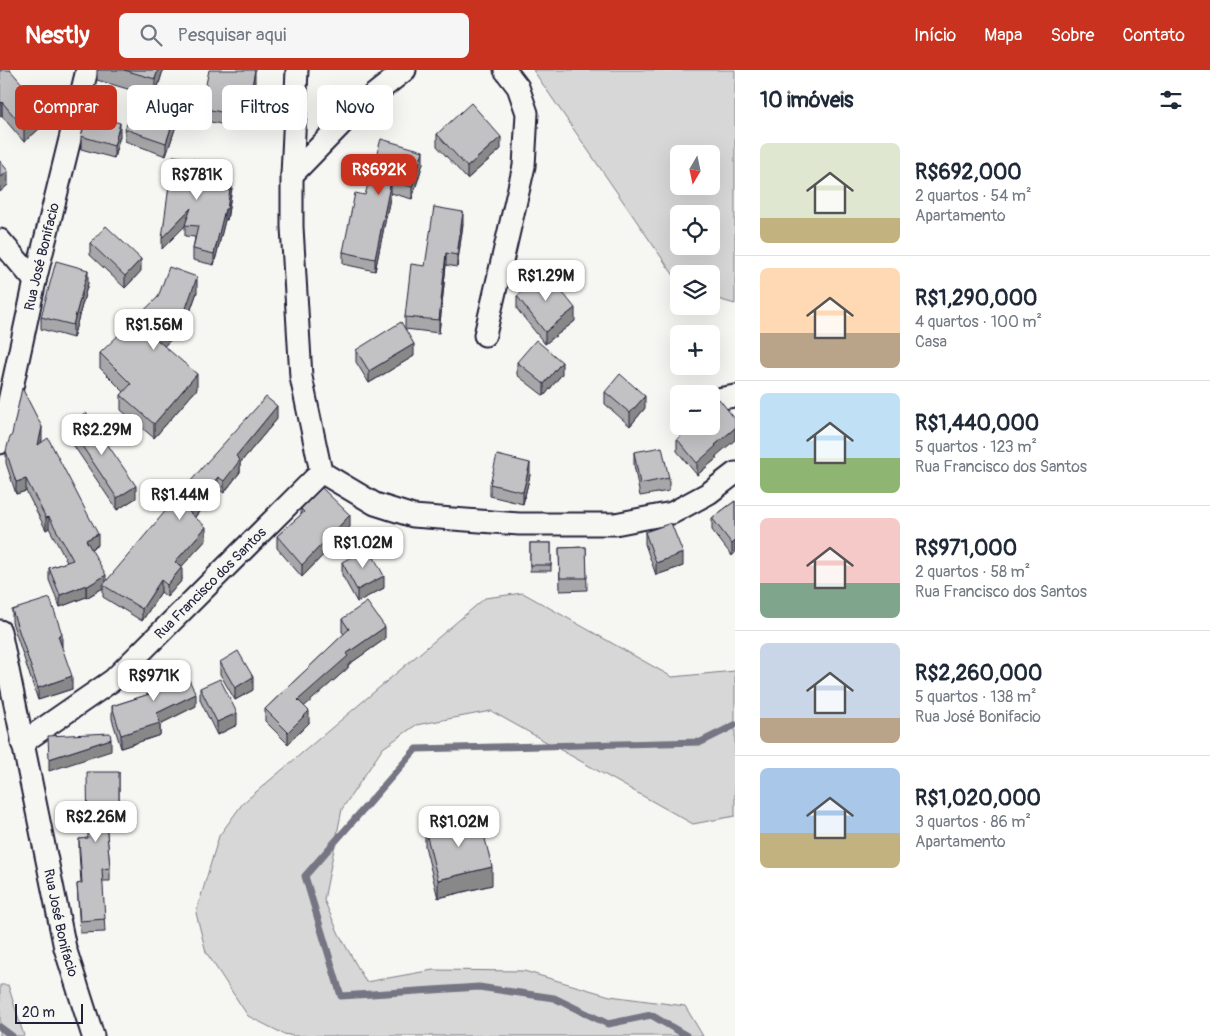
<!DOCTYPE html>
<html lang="pt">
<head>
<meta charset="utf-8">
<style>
	:root { --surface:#fff; --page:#f6f6f7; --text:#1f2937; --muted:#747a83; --line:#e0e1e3; --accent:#c8321e }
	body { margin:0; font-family:Pangolin,sans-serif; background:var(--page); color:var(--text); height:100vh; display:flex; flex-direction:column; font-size:19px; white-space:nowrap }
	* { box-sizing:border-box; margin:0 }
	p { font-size:16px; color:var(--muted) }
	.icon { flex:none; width:28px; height:28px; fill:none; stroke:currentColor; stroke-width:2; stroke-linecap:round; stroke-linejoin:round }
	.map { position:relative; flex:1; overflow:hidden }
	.details { display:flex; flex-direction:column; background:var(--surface); width:475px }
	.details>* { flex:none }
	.guide { position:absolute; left:15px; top:15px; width:475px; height:45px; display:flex; gap:10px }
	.needle { width:32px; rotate:189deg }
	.fabs { position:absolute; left:670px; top:75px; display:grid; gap:10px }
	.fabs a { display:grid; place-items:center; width:50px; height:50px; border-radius:8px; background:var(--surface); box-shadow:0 5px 20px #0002; font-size:25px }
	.scale { position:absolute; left:15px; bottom:12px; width:68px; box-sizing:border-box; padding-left:5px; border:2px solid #22223b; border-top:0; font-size:14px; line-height:18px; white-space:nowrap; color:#22223b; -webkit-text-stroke:4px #f6f6f2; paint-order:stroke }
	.price { position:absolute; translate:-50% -42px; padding:0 11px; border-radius:10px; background:#fff; color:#222; font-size:16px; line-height:32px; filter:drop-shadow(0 1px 2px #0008) }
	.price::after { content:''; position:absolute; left:50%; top:30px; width:15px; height:11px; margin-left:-8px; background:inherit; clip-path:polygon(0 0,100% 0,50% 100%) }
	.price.on { background:var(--accent); color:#fff }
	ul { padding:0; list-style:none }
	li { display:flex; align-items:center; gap:15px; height:125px; padding:0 25px }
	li+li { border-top:1px solid var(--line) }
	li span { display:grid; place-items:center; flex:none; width:140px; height:100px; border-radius:8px; color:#555 }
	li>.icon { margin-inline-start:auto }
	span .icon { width:60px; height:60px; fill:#fffc; stroke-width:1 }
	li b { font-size:21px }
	h2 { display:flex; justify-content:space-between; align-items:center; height:60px; padding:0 25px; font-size:21px }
	.pill { padding:0 18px; border-radius:8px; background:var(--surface); box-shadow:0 5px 20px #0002; font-size:18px; line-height:45px }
	.pill.on { background:var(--accent); color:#fff }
	header { display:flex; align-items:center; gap:30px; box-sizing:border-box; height:70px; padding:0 25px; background:var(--accent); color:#fff }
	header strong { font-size:24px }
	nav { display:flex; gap:28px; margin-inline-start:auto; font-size:18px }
	.search { width:350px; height:45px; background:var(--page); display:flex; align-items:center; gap:12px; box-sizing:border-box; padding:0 18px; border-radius:8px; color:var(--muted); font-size:19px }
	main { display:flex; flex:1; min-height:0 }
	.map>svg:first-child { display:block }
</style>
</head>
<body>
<header>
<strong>Nestly</strong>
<div class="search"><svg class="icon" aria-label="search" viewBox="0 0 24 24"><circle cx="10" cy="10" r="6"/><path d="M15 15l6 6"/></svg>Pesquisar aqui</div>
<nav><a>Início</a><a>Mapa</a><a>Sobre</a><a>Contato</a></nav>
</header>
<main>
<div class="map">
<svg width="735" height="966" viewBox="0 0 735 966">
	<rect width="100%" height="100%" fill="#f6f6f2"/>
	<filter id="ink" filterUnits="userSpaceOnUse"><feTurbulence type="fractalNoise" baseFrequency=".02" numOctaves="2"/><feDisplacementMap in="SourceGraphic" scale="10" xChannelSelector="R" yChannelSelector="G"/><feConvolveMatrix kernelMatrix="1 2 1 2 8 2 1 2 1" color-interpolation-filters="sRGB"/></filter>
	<g filter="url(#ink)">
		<!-- green -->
		<g fill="#d7d7d7" stroke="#7c7c89" fill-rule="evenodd">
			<path d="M533,0h202v234l-24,-7v-23h-32v9zM679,84h32v32h-32zM679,144h32v32h-32z"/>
			<path d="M523,523l149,84 63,-6v145l-42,8 -202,-113 -75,14 -33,23 -41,61 -18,91 15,34 27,48 67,-12 91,1 86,25 75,10 18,30h-409l-10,-2 -36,-18 -42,-64 -10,-39 23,-77 24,-33 242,-205z"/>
			<path d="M0,915h8l16,51h-24z"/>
		</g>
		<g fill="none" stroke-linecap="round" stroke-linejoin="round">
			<!-- stream -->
			<g stroke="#757583" stroke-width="7">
				<path d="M0,957l12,9"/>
				<path d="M687,966l-36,-21 -43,9 -54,-26 -75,-11 -138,9 -36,-120 111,-127 285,-7 34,-17"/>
			</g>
			<defs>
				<g id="minor">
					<path d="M297,0l-5,105v52l9,150 20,95 54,32 38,12 106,8h96l57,-11 37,-20 26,-20"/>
					<path d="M292,105l65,-67 48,-38"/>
					<path d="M0,170l35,41"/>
					<path d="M485,265l39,-169 3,-53 -9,-26 -13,-17"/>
					<path d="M711,330l24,-4"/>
					<path id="s1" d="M0,373l35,-162 52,-211"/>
					<path id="s2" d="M0,561l65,317 28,88"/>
					<path id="s3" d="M22,673l91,-63 208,-208"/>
				</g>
			</defs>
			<!-- minor casing -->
			<use href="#minor" stroke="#22223b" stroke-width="25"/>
			<!-- minor -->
			<use href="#minor" stroke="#f6f6f2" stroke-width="21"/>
		</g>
		<!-- wall -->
		<g fill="#a7a7a9" stroke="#22223b">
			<path d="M0,0l45,54 -21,18 -22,-26z"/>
			<path d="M97,0h66l-8,27 -58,-17z"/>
			<path d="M255,12l-9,47 -45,-9v-12z"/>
			<path d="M125,59h50l-9,27 -41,-15z"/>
			<path d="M437,64l64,15 -34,30 -30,-33z"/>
			<path d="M81,66h39l-6,22 -33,-9z"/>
			<path d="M423,93l-11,36 -21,-6 -16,78 -32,-7v-12l22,-57z"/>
			<path d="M199,101l33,17 -5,32h-2l-11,45 -21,-5v-11l2,-12 -10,-1v-10l-23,23z"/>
			<path d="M463,154l-6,43 -11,-2 -7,68 -34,-4v-12l20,-51z"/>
			<path d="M90,173l51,28 -16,17 -35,-33z"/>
			<path d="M88,213l-15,55 -32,-9v-12z"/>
			<path d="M197,222l-12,34 -21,20 33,43 -43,49 -33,-28v-15l3,-3 -24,-24v-15z"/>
			<path d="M517,226l58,25 -30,23 -28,-35z"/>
			<path d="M356,280l58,6 -45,27 -13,-21z"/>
			<path d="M517,292l45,12 -18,22 -27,-21z"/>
			<path d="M605,322l40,16 -15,18 -25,-22z"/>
			<path d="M277,349l-37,44v9l-16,21 -6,-4 -23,28 11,23 -25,27 1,13 -15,17 -6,-5 -19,29 -39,-24v-9l-17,10v-1l-26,10 -11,-27v-12l18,-6 -18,-34 -3,2 -20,-39 -10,3 -10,-31v-12l36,-12 -1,4 57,102 -7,4 15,32z"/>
			<path d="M68,355l68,73 -19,12 -49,-73z"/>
			<path d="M677,369l39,17v3l-19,16 -20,-24z"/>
			<path d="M634,382l35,26v13l-29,5 -6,-31z"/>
			<path d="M530,405l-7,29 -33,-8v-12z"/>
			<path d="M735,431v52l-3,3 -20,-26v-12z"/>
			<path d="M301,439l49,18 -48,50 -25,-29v-12l24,-21z"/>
			<path d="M645,462l38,34 -27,9 -11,-31z"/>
			<rect x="530" y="473" width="21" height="28"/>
			<path d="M586,477l1,43 -27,1 -1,-43z"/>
			<path d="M342,492l42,26 -27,14 -15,-27z"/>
			<path d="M12,540l49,37 11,42 -34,11 -26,-78z"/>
			<path d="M342,549l43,20 -37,26v3l-44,38 5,17 -21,21 -23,-23v-12l79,-75 -2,-2z"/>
			<path d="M220,592l33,28 -18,10 -15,-26z"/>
			<path d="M158,606l38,30 -36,18v11l-39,13 -9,-29v-13l47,-15 -1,-3z"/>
			<path d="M200,618l37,37 -20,10 -17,-35z"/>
			<path d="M119,702v50h-13l4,46v13h-8l3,51 -25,1 -3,-49 4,-1 -2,-32v-12l9,-1z"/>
			<path d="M425,759l67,56 -54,13 -13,-52z"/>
		</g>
		<!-- shaded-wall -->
		<g fill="#888889" stroke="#22223b">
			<path d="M158,0h5l-8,27v-18z"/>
			<path d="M255,0v12l-9,47v-12z"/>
			<path d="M2,32v14l-2,1v-14z"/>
			<path d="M45,40v14l-21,18v-14z"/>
			<path d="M175,46v13l-9,27v-13z"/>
			<path d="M120,53v13l-6,22v-12z"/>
			<path d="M501,67v12l-34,30v-12z"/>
			<path d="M423,81v12l-11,36v-12z"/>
			<path d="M8,101v14l-8,7v-14z"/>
			<path d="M232,106v12l-5,32v-11z"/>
			<path d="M391,111v12l-16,78v-12z"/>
			<path d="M191,138l-6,18 -23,23v-11z"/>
			<path d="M225,139v11l-11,45v-11z"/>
			<path d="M463,142v12l-6,43v-12z"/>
			<path d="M446,183v12l-7,68v-13z"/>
			<path d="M141,189v12l-16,17v-12z"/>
			<path d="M88,200v13l-15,55v-13z"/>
			<path d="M197,207v15l-12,34 -29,28v-15z"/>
			<path d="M575,238v13l-30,23v-12z"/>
			<path d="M414,274v12l-45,27v-12z"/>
			<path d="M562,292v12l-18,22v-12z"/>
			<path d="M197,304v15l-43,49v-14z"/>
			<path d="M645,326v12l-15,18v-13z"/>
			<path d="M277,336v13l-37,44v9l-16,21v-12l12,-25z"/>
			<path d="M42,357v12l-4,18v-12z"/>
			<path d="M735,358v12l-19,16v3l-19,16v-12l18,-18z"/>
			<path d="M530,393v12l-7,29v-12z"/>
			<path d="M218,407v12l-29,35v-12z"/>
			<path d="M26,409v12l-10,3v-12z"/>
			<path d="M136,416v12l-19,12v-12z"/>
			<path d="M350,445v12l-48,50v-12z"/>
			<path d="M49,447v11l-3,2v-12z"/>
			<path d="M206,457v13l-31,34v-12z"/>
			<path d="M98,464v11l-12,7v-12z"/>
			<path d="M735,471v12l-3,3v-12z"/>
			<path d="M683,483v13l-27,9v-12z"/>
			<path d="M182,497v13l-15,17v-12z"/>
			<path d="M106,505v11l-3,-1v3l-17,10v-11z"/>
			<path d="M384,506v12l-27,14v-12z"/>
			<path d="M161,510v12l-19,29v-12z"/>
			<path d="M86,515v12l-26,10v-12z"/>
			<path d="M385,557v12l-37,26v3l-50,44v-12l48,-46z"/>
			<path d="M62,564v13l-4,-11z"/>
			<path d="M72,606v13l-34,11v-12z"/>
			<path d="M253,607v13l-18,10v-12z"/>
			<path d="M196,624v12l-36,18v11l-39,13v-13l36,-22z"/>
			<path d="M309,641v12l-21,21v-12z"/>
			<path d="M237,643v12l-20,10v-13z"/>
			<path d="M111,669v12l-62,20v-12z"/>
			<path d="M492,797v18l-54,13v-18z"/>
		</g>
		<!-- building -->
		<g fill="#c2c2c4" stroke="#22223b">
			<path d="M0,0h10l35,40 -21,18 -22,-26 -2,1z"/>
			<path d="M124,0h34l-3,9z"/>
			<path d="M209,0h46l-9,47 -45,-9z"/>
			<path d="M135,32l40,14 -9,27 -41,-14z"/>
			<path d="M471,33l30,34 -34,30 -30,-33z"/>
			<path d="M88,44l32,9 -6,23 -33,-10z"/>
			<path d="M381,69l42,12 -11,36 -21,-6 -16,78 -32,-7 12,-59 10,2z"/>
			<path d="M173,86l26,4 -1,11 34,5 -5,33h-2l-11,45 -21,-5 5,-23 -13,-1 6,-17 -29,30z"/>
			<path d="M0,91l8,10 -8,7z"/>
			<path d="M434,137l29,5 -6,43 -11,-2 -7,67 -34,-3 6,-53 14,2z"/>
			<path d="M106,156l35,33 -16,17 -35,-33z"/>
			<path d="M56,191l32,9 -15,55 -32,-8z"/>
			<path d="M169,197l28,10 -12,34 -29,28 41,35 -43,50 -33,-29 10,-11 -31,-31 58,-56z"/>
			<path d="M547,203l28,35 -30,24 -28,-36z"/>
			<path d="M401,252l13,22 -45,27 -13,-21z"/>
			<path d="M536,270l26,22 -18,22 -27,-22z"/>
			<path d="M620,304l25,22 -15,17 -25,-21z"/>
			<path d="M22,318l20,39 -4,18 10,-7 50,96 -12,6 20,35 -20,12v-2l-26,10 -11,-27 24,-8 -24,-43 -3,1 -20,-39 -10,3 -10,-31 3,-11 3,-6z"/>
			<path d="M266,327l11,9 -41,50 4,4 -16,21 -6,-4 -29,35 17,15 -31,35 7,5 -15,18 -6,-5 -19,29 -39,-24 104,-123z"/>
			<path d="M719,329l16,20v9l-20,17 1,1 -19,17 -20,-24 15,-13h19v-23l4,-3z"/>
			<path d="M86,343l50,73 -19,12 -49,-73z"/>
			<path d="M662,377l7,31 -29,6 -6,-32z"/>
			<path d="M497,385l33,8 -7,29 -33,-8z"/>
			<path d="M322,418l28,27 -48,50 -25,-29 27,-24 -3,-3z"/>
			<path d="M735,431v40l-3,3 -20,-26z"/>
			<path d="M671,453l12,30 -27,10 -11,-31z"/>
			<rect x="530" y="473" width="21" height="22"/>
			<path d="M586,477l1,31h-27l-1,-30z"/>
			<path d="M369,478l15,28 -27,14 -15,-28z"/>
			<path d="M50,528l12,36 -4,2 14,40 -34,12 -26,-78z"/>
			<path d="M367,532l18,25 -39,27 2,2 -50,44 11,11 -21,21 -23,-23 84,-80 -7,-10z"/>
			<path d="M238,581l15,26 -18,11 -15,-26z"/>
			<path d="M181,594l15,30 -39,19 3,10 -39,12 -9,-29 53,-17 -7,-13z"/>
			<path d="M220,609l17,34 -20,9 -17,-34z"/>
			<path d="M110,663l1,6 -62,20 -1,-23z"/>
			<path d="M87,702h32v38h-14l5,58 -8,1 3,50 -25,2 -3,-37 5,-1 -3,-44 9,-1z"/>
			<path d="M479,745l13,52 -54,13 -13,-51z"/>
		</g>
	</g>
	<g text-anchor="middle" stroke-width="4.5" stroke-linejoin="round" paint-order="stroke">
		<!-- street labels -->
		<g font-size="14" fill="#22223b" stroke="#f6f6f2">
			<text dy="5" stroke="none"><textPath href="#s1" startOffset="191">Rua José Bonifacio</textPath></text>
			<text dy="5" stroke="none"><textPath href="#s3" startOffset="248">Rua Francisco dos Santos</textPath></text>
			<text dy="5" stroke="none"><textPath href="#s2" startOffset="298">Rua José Bonifacio</textPath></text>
		</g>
	</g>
</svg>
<div class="fabs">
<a><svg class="needle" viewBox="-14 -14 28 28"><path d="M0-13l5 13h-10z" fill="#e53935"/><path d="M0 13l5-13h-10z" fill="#747a83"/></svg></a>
<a><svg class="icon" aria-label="locate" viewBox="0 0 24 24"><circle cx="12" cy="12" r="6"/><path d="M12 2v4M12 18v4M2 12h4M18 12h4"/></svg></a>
<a><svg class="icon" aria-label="layers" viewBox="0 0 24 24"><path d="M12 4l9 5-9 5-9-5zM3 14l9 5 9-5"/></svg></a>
<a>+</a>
<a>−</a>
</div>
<div class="scale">20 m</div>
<b class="price on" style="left:379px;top:126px">R$692K</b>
<b class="price" style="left:197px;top:131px">R$781K</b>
<b class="price" style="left:546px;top:232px">R$1.29M</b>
<b class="price" style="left:154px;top:281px">R$1.56M</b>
<b class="price" style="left:102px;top:386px">R$2.29M</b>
<b class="price" style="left:180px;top:451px">R$1.44M</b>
<b class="price" style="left:363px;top:499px">R$1.02M</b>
<b class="price" style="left:154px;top:632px">R$971K</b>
<b class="price" style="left:96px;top:773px">R$2.26M</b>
<b class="price" style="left:459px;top:778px">R$1.02M</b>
<div class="guide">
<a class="pill on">Comprar</a>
<a class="pill">Alugar</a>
<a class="pill">Filtros</a>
<a class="pill">Novo</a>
</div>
</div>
<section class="details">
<h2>10 imóveis<svg class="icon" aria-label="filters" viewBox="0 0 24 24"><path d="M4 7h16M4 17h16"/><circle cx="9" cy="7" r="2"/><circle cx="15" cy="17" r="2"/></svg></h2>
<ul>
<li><span style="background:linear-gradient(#dfe7d0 75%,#c2b280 0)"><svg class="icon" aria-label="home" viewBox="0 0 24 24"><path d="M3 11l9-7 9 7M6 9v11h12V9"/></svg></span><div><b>R$692,000</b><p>2 quartos · 54 m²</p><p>Apartamento</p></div></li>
<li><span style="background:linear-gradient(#ffd9b3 65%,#b9a48a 0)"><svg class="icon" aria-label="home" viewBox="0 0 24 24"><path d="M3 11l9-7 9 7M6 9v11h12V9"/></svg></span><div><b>R$1,290,000</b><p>4 quartos · 100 m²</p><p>Casa</p></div></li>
<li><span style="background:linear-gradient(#bfe0f5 65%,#8fb573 0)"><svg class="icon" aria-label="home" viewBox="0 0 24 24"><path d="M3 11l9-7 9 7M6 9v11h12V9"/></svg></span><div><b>R$1,440,000</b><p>5 quartos · 123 m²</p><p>Rua Francisco dos Santos</p></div></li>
<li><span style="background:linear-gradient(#f6c9c9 65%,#7fa58c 0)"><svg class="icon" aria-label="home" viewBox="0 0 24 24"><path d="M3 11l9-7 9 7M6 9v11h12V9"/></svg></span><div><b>R$971,000</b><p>2 quartos · 58 m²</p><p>Rua Francisco dos Santos</p></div></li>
<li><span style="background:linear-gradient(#c9d6e8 75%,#b9a48a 0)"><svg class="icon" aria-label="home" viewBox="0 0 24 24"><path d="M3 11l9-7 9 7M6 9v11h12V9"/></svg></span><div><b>R$2,260,000</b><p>5 quartos · 138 m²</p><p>Rua José Bonifacio</p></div></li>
<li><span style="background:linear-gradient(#a9c7e8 65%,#c2b280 0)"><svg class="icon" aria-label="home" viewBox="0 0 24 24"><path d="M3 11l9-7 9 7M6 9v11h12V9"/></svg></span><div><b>R$1,020,000</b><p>3 quartos · 86 m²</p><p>Apartamento</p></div></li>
</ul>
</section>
</main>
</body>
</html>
